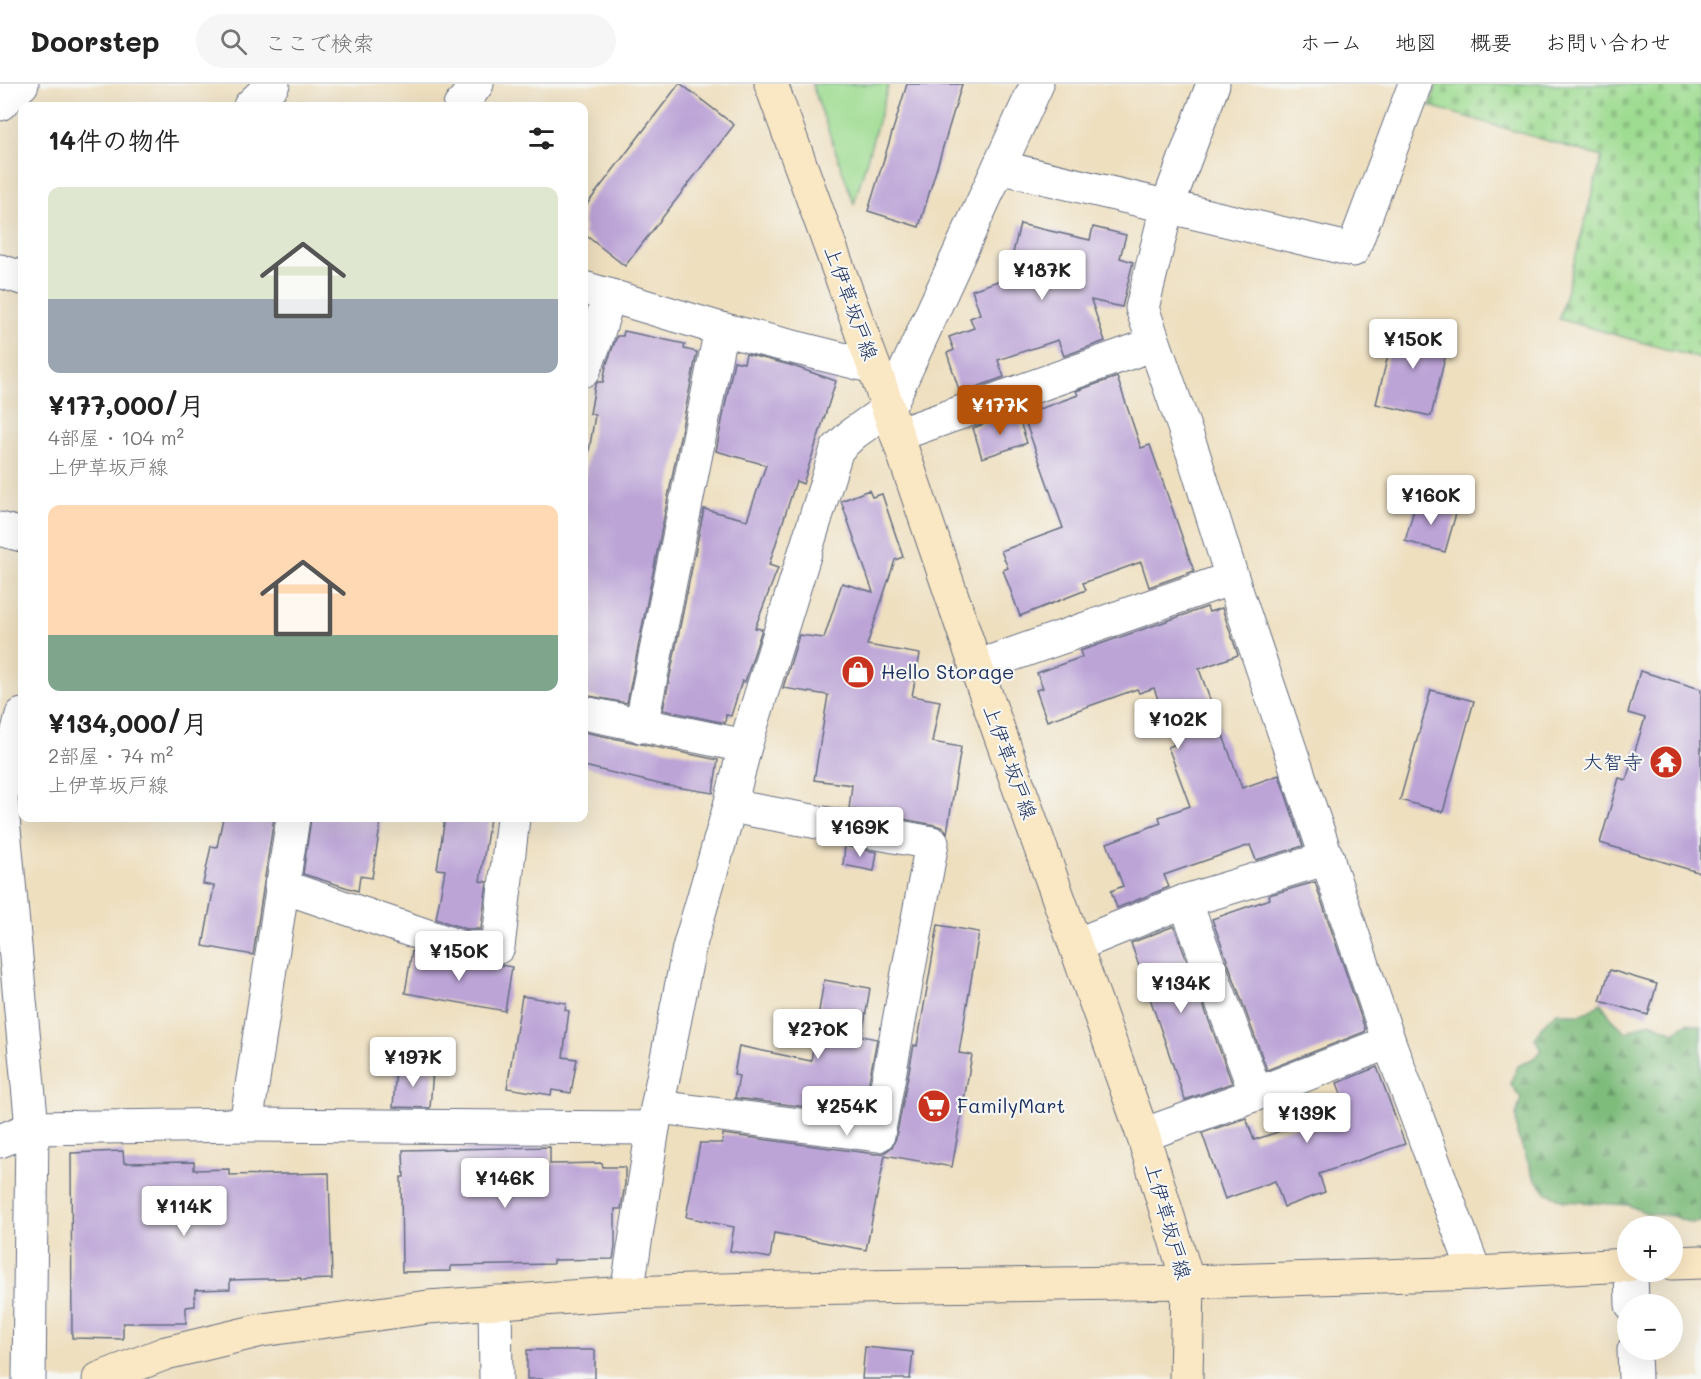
<!DOCTYPE html>
<html lang="ja">
<head>
<meta charset="utf-8">
<style>
	:root { --surface:#fff; --page:#f6f6f6; --text:#222; --muted:#767676; --line:#e0e0e0; --accent:#b45309 }
	body { margin:0; font-family:Mali,"Klee One",sans-serif; background:var(--page); color:var(--text); height:100vh; display:flex; flex-direction:column; font-size:22px; white-space:nowrap }
	* { box-sizing:border-box; margin:0 }
	p { font-size:20px; color:var(--muted) }
	.icon { flex:none; width:33px; height:33px; fill:none; stroke:currentColor; stroke-width:2; stroke-linecap:round; stroke-linejoin:round }
	.map { position:relative; flex:1; overflow:hidden }
	.drawer { position:absolute; left:18px; top:18px; width:570px; height:720px; display:flex; flex-direction:column; background:var(--surface); border-radius:12px; box-shadow:0 6px 24px #0002 }
	.drawer>* { flex:none }
	.buttons { position:absolute; left:1617px; top:1132px; display:grid; gap:12px }
	.buttons a { display:grid; place-items:center; width:66px; height:66px; border-radius:50%; background:var(--surface); box-shadow:0 6px 24px #0002; font-size:30px }
	.price { position:absolute; translate:-50% -51px; padding:0 14px; border-radius:6px; background:#fff; color:#222; font-size:20px; line-height:39px; filter:drop-shadow(0 2px 3px #0008) }
	.price::after { content:''; position:absolute; left:50%; top:36px; width:18px; height:14px; margin-left:-9px; background:inherit; clip-path:polygon(0 0,100% 0,50% 100%) }
	.price.current { background:var(--accent); color:#fff }
	ul { padding:0; list-style:none }
	li { display:grid; align-content:center; gap:12px; height:318px; padding:0 30px }
	li span { display:grid; place-items:center; height:186px; border-radius:12px; color:#555 }
	li>.icon { margin-inline-start:auto }
	span .icon { width:108px; height:108px; fill:#fffc; stroke-width:1 }
	li b { font-size:26px }
	h2 { display:flex; justify-content:space-between; align-items:center; height:72px; padding:0 30px; font-size:26px }
	header { display:flex; align-items:center; gap:36px; box-sizing:border-box; height:84px; padding:0 30px; background:var(--surface); border-bottom:2px solid var(--line) }
	header strong { font-size:28px }
	nav { display:flex; gap:33px; margin-inline-start:auto; font-size:21px }
	.search { width:420px; height:54px; background:var(--page); display:flex; align-items:center; gap:15px; box-sizing:border-box; padding:0 21px; border-radius:33px; color:var(--muted); font-size:22px }
	.map>svg:first-child { display:block }
</style>
</head>
<body>
<header>
<strong>Doorstep</strong>
<div class="search"><svg class="icon" aria-label="search" viewBox="0 0 24 24"><circle cx="10" cy="10" r="6"/><path d="M15 15l6 6"/></svg>ここで検索</div>
<nav><a>ホーム</a><a>地図</a><a>概要</a><a>お問い合わせ</a></nav>
</header>
<div class="map">
<svg width="1701" height="1295" viewBox="0 0 1701 1295">
	<defs>
		<pattern id="forest-firs" width="22" height="20" patternUnits="userSpaceOnUse" patternTransform="scale(1.5)"><rect width="22" height="20" fill="#7ebc7b"/><path d="M5 1l3.5 6h-7zM16 11l3.5 6h-7z" fill="#669968"/></pattern>
		<pattern id="cemetery-stones" width="16" height="16" patternUnits="userSpaceOnUse" patternTransform="scale(1.5)"><rect width="16" height="16" fill="#9edc91"/><path d="M2 7V4a2 2 0 0 1 4 0v3zM10 15v-3a2 2 0 0 1 4 0v3z" fill="#88bd7f"/></pattern>
	</defs>
	<rect width="100%" height="100%" fill="#f6f6f2"/>
	<filter id="ink" filterUnits="userSpaceOnUse"><feTurbulence type="fractalNoise" baseFrequency=".0167" numOctaves="2"/><feDisplacementMap in="SourceGraphic" scale="12" xChannelSelector="R" yChannelSelector="G"/><feConvolveMatrix kernelMatrix="1 2 1 2 8 2 1 2 1" color-interpolation-filters="sRGB"/></filter>
	<filter id="wash" filterUnits="userSpaceOnUse"><feTurbulence type="fractalNoise" baseFrequency=".008" numOctaves="4" result="noise"/><feDisplacementMap in="SourceGraphic" scale="24" xChannelSelector="R" yChannelSelector="G"/><feGaussianBlur stdDeviation="1.35" result="paint"/><feColorMatrix in="noise" values="0 0 0 0 0 0 0 0 0 0 0 0 0 0 0 0 0 1.4 0 .05"/><feComposite in="paint" operator="in"/></filter>
	<g filter="url(#wash)">
		<rect width="100%" height="100%" fill="#eedfbf"/>
		<!-- forest -->
		<path fill="url(#forest-firs)" stroke="#4c766c" stroke-width="1.5" d="M1601,919l11,16 14,13 24,-10 24,10 14,-9 13,3v196l-11,1 -17,-7 -24,-2 -21,-9 -64,-4 -18,-9 -11,-13 -18,-45 -1,-18 5,-18 -11,-15 8,-17 16,-8 7,-8 -6,-12 6,-11 16,-15c21,4 27,4 44,-9z"/>
		<!-- cemetery -->
		<path fill="url(#cemetery-stones)" stroke="#5c8678" stroke-width="1.5" d="M1437,0h264v275l-142,-40 43,-162 -172,-51z"/>
		<!-- park -->
		<path fill="#9edc91" stroke="#5c8678" stroke-width="1.5" d="M812,0h77l-35,120z"/>
		<g id="blocks">
			<!-- building -->
			<g fill="#bca4d7">
				<path d="M679,0h2l53,41 -109,141 -41,-32v-26z"/>
				<path d="M907,0h55l-43,143 -51,-16z"/>
				<path d="M1020,140l70,16 3,-13 33,8 -6,23 13,4 -11,45 -31,-7 14,41 -41,15 -6,-16 -60,20 6,17 -44,16 -13,-40 7,-3 -5,-13 25,-9 -4,-10 10,-4 -8,-24 35,-12z"/>
				<path d="M1396,239l54,14 -19,79 -55,-12z"/>
				<path d="M624,247l61,13 -1,5 13,3 -70,351 -43,-8v-214l11,-66 -5,-1 5,-29 3,-3h5l3,-16 11,-30h6z"/>
				<path d="M746,270l44,11 46,16 -33,103 -7,-3 -27,84 9,3 -23,60 7,1 -17,53 -3,-1 -11,35 -5,-1 -1,8 -62,-13 41,-201 43,11 19,-55 -50,-14 18,-90 10,2z"/>
				<path d="M1117,293l24,71 9,-3 44,126 -45,16 -8,-25 -58,21 3,7 -66,26 -17,-46 5,-2 -7,-17 62,-23 -40,-113 55,-20 -2,-4z"/>
				<path d="M1017,329l10,30 -45,15 -9,-30z"/>
				<path d="M869,406l3,7 10,-3 21,63 -8,3 -28,85 53,9 -8,42 28,5 -8,41 29,5 -14,86 -3,-5 -9,-3 -86,-16 3,-24 -38,-5 14,-85 -45,-7 16,-53 25,3 18,-55 31,9 -32,-91z"/>
				<path d="M1417,415l40,11 -12,42 -40,-11z"/>
				<path d="M1207,523l2,5 13,-4 16,47 -39,14 43,119 37,-13 24,71 -47,14 -6,-15 -86,30 5,12 -52,21 -6,-17 12,-5 -16,-43 54,-20 -2,-6 31,-11 -22,-59 6,-2 -20,-57 -15,5 -2,-4 -90,32 -11,-31 7,-2 -6,-15 45,-16 -2,-6z"/>
				<path d="M1640,587l61,18v184l-101,-30 19,-65 7,2 19,-62 -17,-5z"/>
				<path d="M1431,606l43,11 -31,111 -43,-12z"/>
				<path d="M584,648l134,28 -5,33 -50,-8 -79,-19z"/>
				<path d="M223,734h51l-21,137 -50,-9 11,-60 -11,-2 8,-38 6,1z"/>
				<path d="M311,734h49l21,3 -9,57 -12,-2 -2,15 -55,-17z"/>
				<path d="M445,734h45l-10,63 7,1 -6,47h-15l-30,-10 9,-49 -8,-1z"/>
				<path d="M845,762l32,6 -3,19 -31,-6z"/>
				<path d="M1315,798l50,147 -1,3 -97,38 -55,-151 58,-20 -1,-4z"/>
				<path d="M938,841l41,7 -20,121 13,2 -20,112 -67,-12 -19,95 -92,-17 -4,25 -40,-7 4,-24 -48,-10 14,-74h22l1,-9 153,20 8,-1 8,-6 4,-9 18,-93 3,1z"/>
				<path d="M1174,842l58,157 -47,17 -54,-157z"/>
				<path d="M412,867l45,15 44,-1 11,2 -7,44 -100,-18z"/>
				<path d="M1610,886l47,14 -9,31 -48,-14z"/>
				<path d="M824,896l46,8 -8,48 15,3 -14,75 -128,-16 4,-22 -5,-1 5,-29 72,15z"/>
				<path d="M522,912l44,7 -1,7 4,1 -6,46 14,2 -6,34 -19,-3 -1,5 -44,-7z"/>
				<path d="M1377,983l28,77 -86,30 6,18 -41,15 -9,-26 -50,18 -23,-66 44,-15 8,22 77,-26 15,-7 -9,-24z"/>
				<path d="M396,984l37,2 -3,38 -37,-1z"/>
				<path d="M550,1063v17l52,-1 1,4h22v16l-4,26h-6v38l-2,12 -60,1v4l-102,2v5l-49,1 -1,-95h3l-1,-27z"/>
				<path d="M123,1067l1,12 70,-1v8l35,-1v6l100,-2 3,106 -31,1v-2l-71,2v9l-35,1v16l-9,1v16h-63v16l-51,-1 -1,-185z"/>
				<path d="M865,1263l48,5 -3,27h-48z"/>
				<rect x="527" y="1266" width="68" height="29"/>
			</g>
		</g>
	</g>
	<g filter="url(#ink)">
		<use href="#blocks" fill-opacity="0" stroke="#656d80" stroke-width="1.5"/>
		<g fill="none" stroke-linecap="round" stroke-linejoin="round">
			<defs>
				<g id="street">
					<path d="M1213,0l-46,123 -25,101 51,145 39,125 157,464 86,231"/>
					<path d="M0,20l22,-20"/>
					<path d="M250,22l23,-22"/>
					<path d="M460,22l17,-22"/>
					<path d="M999,83l354,83 62,-166"/>
					<path d="M0,187l22,7"/>
					<path d="M584,204l137,41 153,38"/>
					<path d="M584,286l12,-30 13,-45"/>
					<path d="M897,351l257,-91"/>
					<path d="M0,445l22,6"/>
					<path d="M976,583l256,-89"/>
					<path d="M584,629l161,33"/>
					<path d="M22,631l-21,82 31,331 -3,251"/>
					<path d="M641,642l80,-397"/>
					<path d="M281,802l182,62 35,-1 15,-129"/>
					<path d="M1185,817l71,193"/>
					<path d="M1076,861l109,-44 143,-43"/>
					<path d="M658,1023l220,28 54,-292 -202,-37"/>
					<path d="M246,1041l47,-307"/>
					<path d="M1143,1051l113,-41 133,-52"/>
					<path d="M0,1057l32,-13 214,-3 407,3"/>
					<path d="M1631,1188l1,33"/>
					<path d="M627,1209l26,-165 36,-180 41,-142 15,-60 92,-297 17,-16 34,-24 149,-325"/>
					<path d="M495,1218l1,77"/>
					<path d="M1634,1266l1,29"/>
				</g>
				<g id="secondary">
					<path d="M771,0l103,283 102,300 167,468 45,147 -2,97"/>
					<path d="M1672,1179l29,-1"/>
					<path d="M99,1295l67,-26 96,-23 166,-23 199,-14 162,-5 399,-6 287,-9 153,-8"/>
				</g>
			</defs>
			<!-- street casing -->
			<use href="#street" stroke="#656d80" stroke-width="35"/>
			<!-- secondary casing -->
			<use href="#secondary" stroke="#656d80" stroke-width="35"/>
			<!-- street -->
			<use href="#street" stroke="#fff" stroke-width="33"/>
			<!-- secondary -->
			<use href="#secondary" stroke="#fae7c3" stroke-width="33"/>
		</g>
	</g>
	<!-- icons -->
	<defs>
		<symbol id="shop-disc" viewBox="-11 -11 22 22"><circle r="9.5" fill="#c8321e" stroke="#f6f6f2"/><path d="M-5-2.5h2.3a2.7 3.5 0 0 1 5.4 0H5L5.5 6h-11ZM-1.5-2.5h3a1.5 2.3 0 0 0-3 0Z" fill="#fff"/></symbol>
		<symbol id="temple-disc" viewBox="-11 -11 22 22"><circle r="9.5" fill="#c8321e" stroke="#f6f6f2"/><path d="M0-6L5-2H3V0L6.5 2.5H4V6H1.5V3h-3V6H-4V2.5H-6.5L-3 0V-2H-5Z" fill="#fff"/></symbol>
		<symbol id="supermarket-disc" viewBox="-11 -11 22 22"><circle r="9.5" fill="#c8321e" stroke="#f6f6f2"/><path d="M-6-5.5h2.5l.6 2H6L4.5 2H-2.5L-4.4-4H-6ZM-1.5 3.2a1.3 1.3 0 1 0 .1 0ZM3 3.2a1.3 1.3 0 1 0 .1 0Z" fill="#fff"/></symbol>
	</defs>
	<g fill-rule="evenodd">
		<use href="#shop-disc" x="839" y="569" width="38" height="38"/>
		<use href="#temple-disc" x="1647" y="659" width="38" height="38"/>
		<use href="#supermarket-disc" x="915" y="1003" width="38" height="38"/>
	</g>
	<g text-anchor="middle" stroke-width="4.5" stroke-linejoin="round" paint-order="stroke">
		<!-- street labels -->
		<g font-size="20" fill="#1b2f5e" stroke="#f6f6f2">
			<text transform="translate(851 219) rotate(70)" y="7">上伊草坂戸線</text>
			<text transform="translate(1010 678) rotate(70)" y="7">上伊草坂戸線</text>
			<text transform="translate(1168 1137) rotate(74)" y="7">上伊草坂戸線</text>
		</g>
		<!-- poi labels -->
		<g font-size="20" fill="#1b2f5e" stroke="#f6f6f2" text-anchor="start">
			<text x="881" y="595">Hello Storage</text>
			<text x="1643" y="685" text-anchor="end">大智寺</text>
			<text x="957" y="1029">FamilyMart</text>
		</g>
	</g>
</svg>
<div class="buttons">
<a>+</a>
<a>−</a>
</div>
<b class="price" style="left:1042px;top:217px">¥187K</b>
<b class="price" style="left:1413px;top:286px">¥150K</b>
<b class="price current" style="left:1000px;top:352px">¥177K</b>
<b class="price" style="left:1431px;top:442px">¥160K</b>
<b class="price" style="left:1178px;top:666px">¥102K</b>
<b class="price" style="left:860px;top:774px">¥169K</b>
<b class="price" style="left:459px;top:898px">¥150K</b>
<b class="price" style="left:1181px;top:930px">¥134K</b>
<b class="price" style="left:818px;top:976px">¥270K</b>
<b class="price" style="left:413px;top:1004px">¥197K</b>
<b class="price" style="left:847px;top:1053px">¥254K</b>
<b class="price" style="left:1307px;top:1060px">¥139K</b>
<b class="price" style="left:505px;top:1125px">¥146K</b>
<b class="price" style="left:184px;top:1153px">¥114K</b>
<section class="drawer">
<h2>14件の物件<svg class="icon" aria-label="filters" viewBox="0 0 24 24"><path d="M4 7h16M4 17h16"/><circle cx="9" cy="7" r="2"/><circle cx="15" cy="17" r="2"/></svg></h2>
<ul>
<li><span style="background:linear-gradient(#dfe7d0 60%,#9aa5b1 0)"><svg class="icon" aria-label="home" viewBox="0 0 24 24"><path d="M3 11l9-7 9 7M6 9v11h12V9"/></svg></span><div><b>¥177,000/月</b><p>4部屋 · 104 m²</p><p>上伊草坂戸線</p></div></li>
<li><span style="background:linear-gradient(#ffd9b3 70%,#7fa58c 0)"><svg class="icon" aria-label="home" viewBox="0 0 24 24"><path d="M3 11l9-7 9 7M6 9v11h12V9"/></svg></span><div><b>¥134,000/月</b><p>2部屋 · 74 m²</p><p>上伊草坂戸線</p></div></li>
</ul>
</section>
</div>
</body>
</html>
